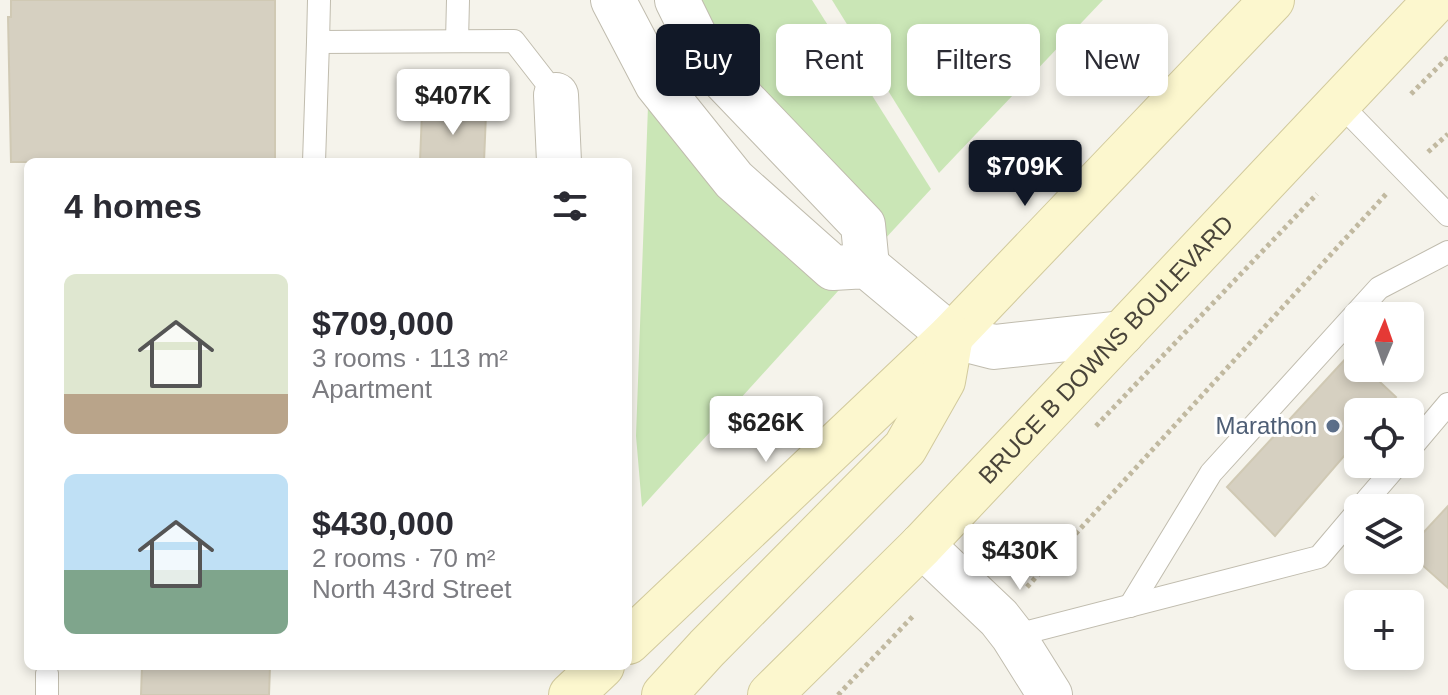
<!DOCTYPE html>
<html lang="en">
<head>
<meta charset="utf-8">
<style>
	:root { --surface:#fff; --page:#f2f2f3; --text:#2b2b33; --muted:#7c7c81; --accent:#111827 }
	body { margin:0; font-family:Helvetica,sans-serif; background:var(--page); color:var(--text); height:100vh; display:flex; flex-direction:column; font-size:30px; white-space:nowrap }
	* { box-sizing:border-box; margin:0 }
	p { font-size:26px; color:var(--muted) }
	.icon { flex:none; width:44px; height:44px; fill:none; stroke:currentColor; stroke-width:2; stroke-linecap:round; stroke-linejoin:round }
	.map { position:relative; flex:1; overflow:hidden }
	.drawer { position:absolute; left:24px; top:158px; width:608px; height:512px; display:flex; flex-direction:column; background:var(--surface); border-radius:12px; box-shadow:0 4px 12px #0003 }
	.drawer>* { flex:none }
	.banner { position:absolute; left:656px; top:24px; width:672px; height:72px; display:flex; gap:16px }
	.needle { width:52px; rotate:2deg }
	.controls { position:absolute; left:1344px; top:302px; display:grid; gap:16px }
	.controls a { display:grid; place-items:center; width:80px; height:80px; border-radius:12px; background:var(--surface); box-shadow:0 4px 12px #0003; font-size:40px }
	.price { position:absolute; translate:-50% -68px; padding:0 18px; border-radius:8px; background:#fff; color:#222; font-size:26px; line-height:52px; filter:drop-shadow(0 2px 4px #0008) }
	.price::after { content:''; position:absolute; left:50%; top:48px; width:24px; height:18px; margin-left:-12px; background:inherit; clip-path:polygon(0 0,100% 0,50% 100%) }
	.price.current { background:var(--accent); color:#fff }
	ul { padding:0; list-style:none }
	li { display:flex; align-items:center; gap:24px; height:200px; padding:0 40px }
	li span { display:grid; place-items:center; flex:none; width:224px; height:160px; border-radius:12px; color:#555 }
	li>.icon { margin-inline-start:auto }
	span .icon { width:96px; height:96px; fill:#fffc; stroke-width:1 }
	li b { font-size:34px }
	h2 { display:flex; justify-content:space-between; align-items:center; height:96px; padding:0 40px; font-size:34px }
	.pill { padding:0 28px; border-radius:12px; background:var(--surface); box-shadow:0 4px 12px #0003; font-size:28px; line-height:72px }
	.pill.current { background:var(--accent); color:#fff }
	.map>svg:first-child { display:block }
</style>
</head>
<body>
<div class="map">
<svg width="1448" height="695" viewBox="0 0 1448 695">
	<rect width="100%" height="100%" fill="#f5f3eb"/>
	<!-- green -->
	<g fill="#cae6b6">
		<path d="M699,0h113l119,189 -47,51 -161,-191z"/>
		<path d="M832,0h271l-164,173z"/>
		<path d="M648,106l186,184h5l-197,217 -6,-71z"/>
	</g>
	<!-- building -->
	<g fill="#d6d0c1" stroke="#d0c9b4" stroke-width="2">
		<path d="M11,0h264v162h-264l-3,-145h3z"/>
		<path d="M422,112l64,2 -2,48h-64z"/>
		<path d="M1350,354l8,7v7h7l31,29 -13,15h-25v28l-83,96 -48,-49z"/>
		<path d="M1448,506v82l-38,-34v-7z"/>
		<path d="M142,666h128l-1,29h-128z"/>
	</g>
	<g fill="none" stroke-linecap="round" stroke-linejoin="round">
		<defs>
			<g id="lane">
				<path d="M319,0l-1,42 196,-1 42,54"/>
				<path d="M457,41l1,-41"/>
				<path d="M1339,103l109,112"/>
				<path d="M314,162l4,-120"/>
				<path d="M1410,449l38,-45"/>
				<path d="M1360,508l38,-44"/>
				<path d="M1130,606l81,-133 168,-185 69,-36"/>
				<path d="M1013,636l306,-79 39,-46"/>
				<path d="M47,695v-21"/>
			</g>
			<g id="street">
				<path d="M613,0l44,84 77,96 99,88 34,-2 84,70 43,11 128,-14"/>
				<path d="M677,0l31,63 155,162 4,41"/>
				<path d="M556,95l3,67"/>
				<path d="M922,545l77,73 14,18 37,59"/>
			</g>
			<g id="secondary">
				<path d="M628,642l323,-306 321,-336"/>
				<path d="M571,695l31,-29"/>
				<path d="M664,695l43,-47 198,-200 38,-67 8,-45"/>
				<path id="s1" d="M770,695l152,-150 514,-545"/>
			</g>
		</defs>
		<!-- lane casing -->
		<use href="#lane" stroke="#c0bcae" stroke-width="24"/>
		<!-- street casing -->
		<use href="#street" stroke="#c0bcae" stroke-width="46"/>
		<!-- secondary casing -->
		<use href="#secondary" stroke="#d2ca9d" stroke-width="46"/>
		<!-- path -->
		<g stroke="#c1b9a0" stroke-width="5" stroke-dasharray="4 4" stroke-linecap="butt">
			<path d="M1411,94l37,-37"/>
			<path d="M1428,152l20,-18"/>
			<path d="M1096,426l221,-232"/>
			<path d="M1027,587l360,-394"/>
			<path d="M838,695l76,-80"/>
		</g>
		<!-- lane -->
		<use href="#lane" stroke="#fff" stroke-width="22"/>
		<!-- street -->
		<use href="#street" stroke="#fff" stroke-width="44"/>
		<!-- secondary -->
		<use href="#secondary" stroke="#fcf7ce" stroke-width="44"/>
	</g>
	<!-- markers -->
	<circle fill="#5c6f8a" stroke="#fff" stroke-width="3" cx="1333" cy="426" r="8"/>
	<g text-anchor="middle" stroke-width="6" stroke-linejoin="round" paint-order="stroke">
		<!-- street labels -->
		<g font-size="24" fill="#494439" stroke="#fff">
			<text dy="8" stroke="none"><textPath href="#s1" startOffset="482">BRUCE B DOWNS BOULEVARD</textPath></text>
		</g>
		<!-- service labels -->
		<g font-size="24" fill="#4e5e75" stroke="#fff" text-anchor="end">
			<text x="1317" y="434">Marathon</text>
		</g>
	</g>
</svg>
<div class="controls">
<a><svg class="needle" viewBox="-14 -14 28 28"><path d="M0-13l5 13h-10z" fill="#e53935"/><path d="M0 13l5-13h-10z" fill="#7c7c81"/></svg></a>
<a><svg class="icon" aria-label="locate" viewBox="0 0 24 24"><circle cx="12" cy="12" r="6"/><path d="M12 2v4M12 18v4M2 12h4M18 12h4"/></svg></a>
<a><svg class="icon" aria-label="layers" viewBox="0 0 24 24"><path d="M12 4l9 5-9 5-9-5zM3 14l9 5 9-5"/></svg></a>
<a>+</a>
</div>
<b class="price" style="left:453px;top:137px">$407K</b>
<b class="price current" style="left:1025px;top:208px">$709K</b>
<b class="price" style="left:766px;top:464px">$626K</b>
<b class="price" style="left:1020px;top:592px">$430K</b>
<div class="banner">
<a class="pill current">Buy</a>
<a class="pill">Rent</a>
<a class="pill">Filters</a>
<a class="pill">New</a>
</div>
<section class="drawer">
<h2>4 homes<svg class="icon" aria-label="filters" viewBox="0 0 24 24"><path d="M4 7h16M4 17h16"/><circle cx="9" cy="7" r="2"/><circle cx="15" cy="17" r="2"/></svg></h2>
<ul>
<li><span style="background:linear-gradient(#dfe7d0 75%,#b9a48a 0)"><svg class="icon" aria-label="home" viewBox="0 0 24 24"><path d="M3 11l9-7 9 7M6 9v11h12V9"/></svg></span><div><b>$709,000</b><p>3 rooms · 113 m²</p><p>Apartment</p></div></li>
<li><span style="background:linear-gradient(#bfe0f5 60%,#7fa58c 0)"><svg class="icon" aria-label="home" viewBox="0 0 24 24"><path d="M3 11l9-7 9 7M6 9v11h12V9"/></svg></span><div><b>$430,000</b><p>2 rooms · 70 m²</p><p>North 43rd Street</p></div></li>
</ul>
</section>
</div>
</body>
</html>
